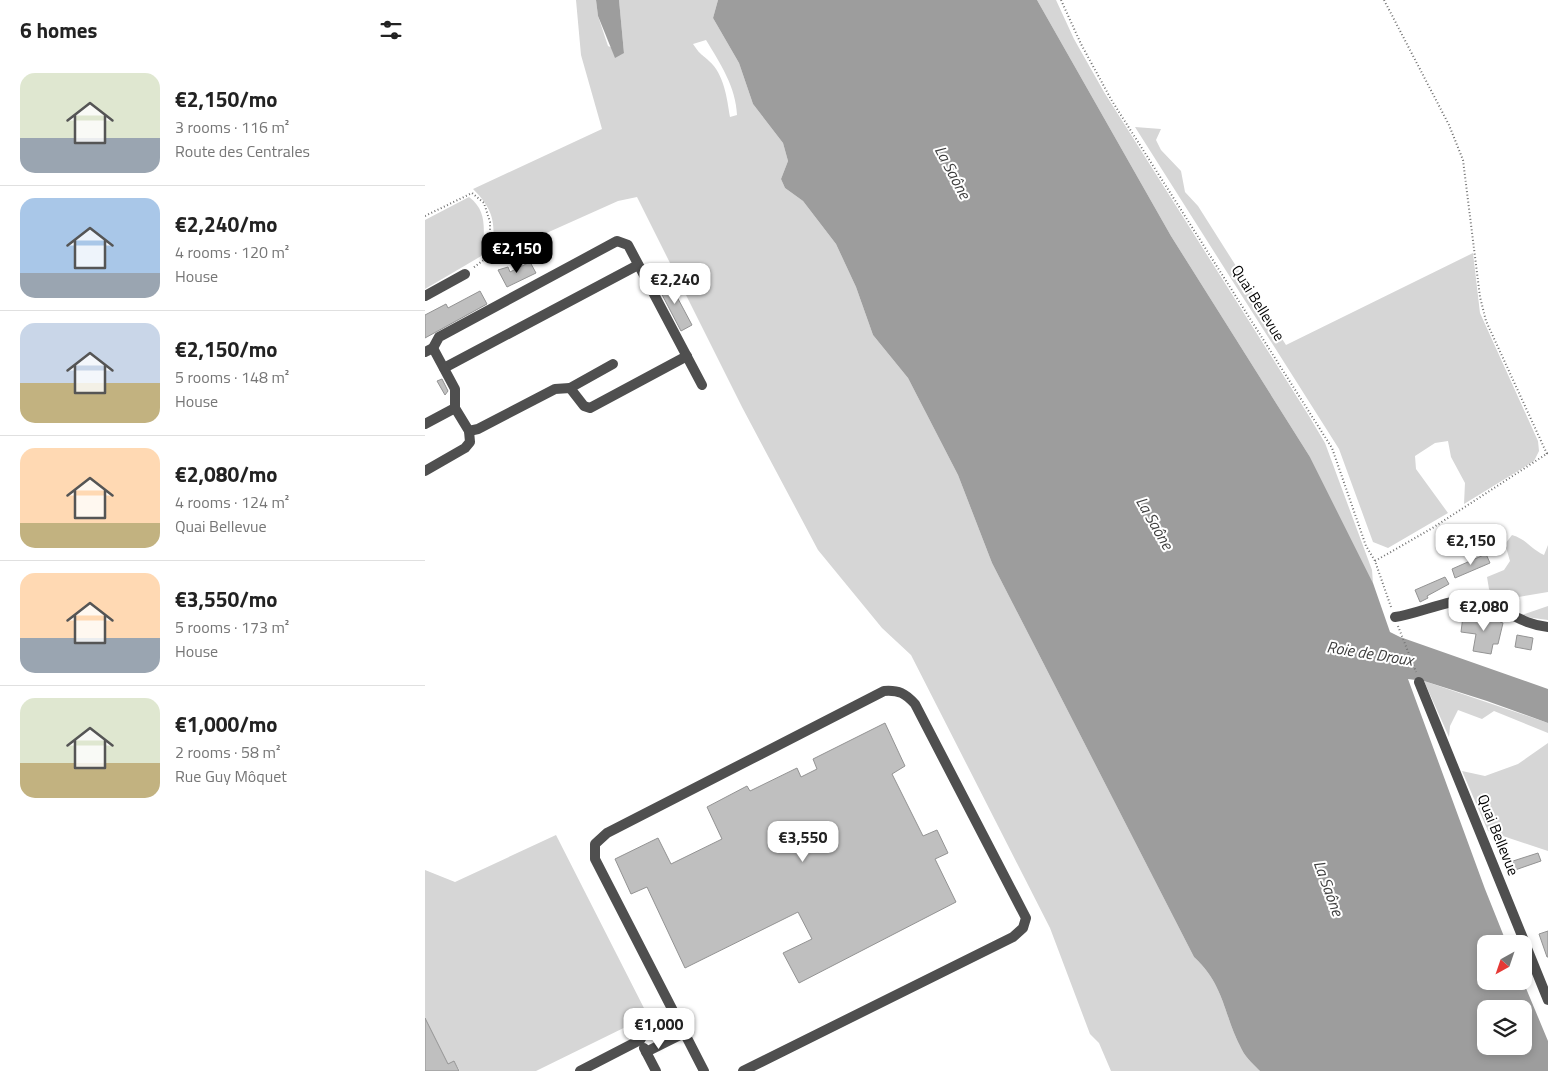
<!DOCTYPE html>
<html lang="en">
<head>
<meta charset="utf-8">
<style>
	:root { --surface:#fff; --page:#f2f2f2; --text:#222; --muted:#767676; --line:#e0e0e0; --accent:#000 }
	body { margin:0; font-family:"Titillium Web",sans-serif; background:var(--page); color:var(--text); height:100vh; display:flex; flex-direction:column; font-size:19px; white-space:nowrap }
	* { box-sizing:border-box; margin:0 }
	p { font-size:16px; color:var(--muted) }
	.icon { flex:none; width:28px; height:28px; fill:none; stroke:currentColor; stroke-width:2; stroke-linecap:round; stroke-linejoin:round }
	.map { position:relative; flex:1; overflow:hidden }
	.side { display:flex; flex-direction:column; background:var(--surface); width:425px }
	.side>* { flex:none }
	.needle { width:32px; rotate:220deg }
	.tools { position:absolute; left:1052px; top:935px; display:grid; gap:10px }
	.tools a { display:grid; place-items:center; width:55px; height:55px; border-radius:10px; background:var(--surface); box-shadow:0 2px 8px #0003; font-size:25px }
	.price { position:absolute; translate:-50% -42px; padding:0 11px; border-radius:10px; background:#fff; color:#222; font-size:16px; line-height:32px; filter:drop-shadow(0 1px 2px #0008) }
	.price::after { content:''; position:absolute; left:50%; top:30px; width:15px; height:11px; margin-left:-8px; background:inherit; clip-path:polygon(0 0,100% 0,50% 100%) }
	.price.active { background:var(--accent); color:#fff }
	ul { padding:0; list-style:none }
	li { display:flex; align-items:center; gap:15px; height:125px; padding:0 20px }
	li+li { border-top:1px solid var(--line) }
	li span { display:grid; place-items:center; flex:none; width:140px; height:100px; border-radius:15px; color:#555 }
	li>.icon { margin-inline-start:auto }
	span .icon { width:60px; height:60px; fill:#fffc; stroke-width:1 }
	li b { font-size:21px }
	h2 { display:flex; justify-content:space-between; align-items:center; height:60px; padding:0 20px; font-size:21px }
	main { display:flex; flex:1; min-height:0 }
	.map>svg:first-child { display:block }
</style>
</head>
<body>
<main>
<section class="side">
<h2>6 homes<svg class="icon" aria-label="filters" viewBox="0 0 24 24"><path d="M4 7h16M4 17h16"/><circle cx="9" cy="7" r="2"/><circle cx="15" cy="17" r="2"/></svg></h2>
<ul>
<li><span style="background:linear-gradient(#dfe7d0 65%,#9aa5b1 0)"><svg class="icon" aria-label="home" viewBox="0 0 24 24"><path d="M3 11l9-7 9 7M6 9v11h12V9"/></svg></span><div><b>€2,150/mo</b><p>3 rooms · 116 m²</p><p>Route des Centrales</p></div></li>
<li><span style="background:linear-gradient(#a9c7e8 75%,#9aa5b1 0)"><svg class="icon" aria-label="home" viewBox="0 0 24 24"><path d="M3 11l9-7 9 7M6 9v11h12V9"/></svg></span><div><b>€2,240/mo</b><p>4 rooms · 120 m²</p><p>House</p></div></li>
<li><span style="background:linear-gradient(#c9d6e8 60%,#c2b280 0)"><svg class="icon" aria-label="home" viewBox="0 0 24 24"><path d="M3 11l9-7 9 7M6 9v11h12V9"/></svg></span><div><b>€2,150/mo</b><p>5 rooms · 148 m²</p><p>House</p></div></li>
<li><span style="background:linear-gradient(#ffd9b3 75%,#c2b280 0)"><svg class="icon" aria-label="home" viewBox="0 0 24 24"><path d="M3 11l9-7 9 7M6 9v11h12V9"/></svg></span><div><b>€2,080/mo</b><p>4 rooms · 124 m²</p><p>Quai Bellevue</p></div></li>
<li><span style="background:linear-gradient(#ffd9b3 65%,#9aa5b1 0)"><svg class="icon" aria-label="home" viewBox="0 0 24 24"><path d="M3 11l9-7 9 7M6 9v11h12V9"/></svg></span><div><b>€3,550/mo</b><p>5 rooms · 173 m²</p><p>House</p></div></li>
<li><span style="background:linear-gradient(#dfe7d0 65%,#c2b280 0)"><svg class="icon" aria-label="home" viewBox="0 0 24 24"><path d="M3 11l9-7 9 7M6 9v11h12V9"/></svg></span><div><b>€1,000/mo</b><p>2 rooms · 58 m²</p><p>Rue Guy Môquet</p></div></li>
</ul>
</section>
<div class="map">
<svg width="1123" height="1071" viewBox="0 0 1123 1071">
	<rect width="100%" height="100%" fill="#fff"/>
	<!-- green -->
	<g fill="#d6d6d6" fill-rule="evenodd">
		<path d="M151,0h20l2,16 10,30 16,7 -5,-53h99l-5,18 26,45 14,41 30,39 5,18 -7,18 4,9 18,13 33,43 20,43 17,48 35,43 50,97 34,88 202,394c32,30 29,58 48,93 4,8 12,15 18,21h-149l-12,-28 -9,-9 -40,-106 -139,-273 -29,-27 -64,-78 -76,-143 -105,-210 -19,4 -125,56c1,-32 4,-44 -20,-68l129,-60 -21,-74zM281,40c14,23 30,47 31,75l-7,2c-3,-19 -6,-43 -21,-56 -8,-8 -8,-5 -16,-17z"/>
		<path d="M612,0h19l18,39 30,53 205,324 16,27 47,127 1,13 -63,-126 -139,-221z"/>
		<path d="M710,127l26,2 -5,11 5,10 20,21 4,21 13,14 88,139 187,-92 7,60 58,128 1,10 -5,10 -70,43 1,-21 -14,-26 -3,-16 -13,2 -20,13 1,13 32,44 -60,35 -15,-6 -34,-93z"/>
		<path d="M44,197c20,15 14,35 14,58l-58,34v-69z"/>
		<path d="M1087,535c16,5 17,13 32,20l4,-10v47l-36,6h-16l-7,-9 -2,-12 17,-7 6,-9 -5,-17z"/>
		<path d="M1123,606v14l-29,-4z"/>
		<path d="M999,681l124,42v10l-54,-22 -12,8 -24,-9 -8,16 -1,11z"/>
		<path d="M1123,743v108l-60,-20 -26,-60 23,5 33,-12z"/>
		<path d="M131,835l92,181 -112,55h-76l-6,-10 -6,3 -23,-46v-148l30,12z"/>
	</g>
	<!-- water -->
	<g fill="#9d9d9d" fill-rule="evenodd">
		<path d="M171,0h23l5,53 -9,5 -17,-42z"/>
		<path d="M293,0h319l134,236 139,221 63,126 17,49 10,5 148,52v34l-61,-22 -63,-20 -16,-2 77,210 22,55h-21v37h37l25,60v30h-288c-6,-6 -14,-13 -18,-21 -19,-35 -16,-63 -48,-93l-202,-394 -34,-88 -50,-97 -35,-43 -17,-48 -20,-43 -33,-43 -18,-13 -4,-9 7,-18 -5,-18 -30,-39 -14,-41 -26,-45zM1061,1009h38v37h-38z"/>
	</g>
	<!-- building -->
	<g fill="#bfbfbf" stroke="#939393">
		<path d="M105,262l6,11 -29,14 -9,-17 10,-3 2,5z"/>
		<path d="M243,280l24,45 -11,6 -24,-46z"/>
		<path d="M55,291l7,13 -62,34v-23l21,-11 2,4z"/>
		<path d="M17,379l6,12 -3,4 -8,-14z"/>
		<path d="M1061,554l4,9 -35,15 -3,-9z"/>
		<path d="M1020,577l4,7 -22,12 1,2 -8,4 -5,-12z"/>
		<path d="M1063,612l13,5 -1,5 3,1 -5,21h-5l-2,10 -18,-3 3,-17 -15,-2 2,-16 19,3v-3l5,2z"/>
		<path d="M1092,635l16,3 -2,12 -16,-3z"/>
		<path d="M460,723l20,43 -13,8 31,62 14,-6 11,23 -13,6 21,43 -157,81 -16,-30 29,-14 -14,-27 -113,56 -38,-81 -16,7 -16,-35 43,-21 13,26 51,-25 -15,-32 40,-21 3,5 47,-23 4,9 16,-8 -4,-10z"/>
		<path d="M1113,853l3,8 -26,9 -2,-9z"/>
		<path d="M1123,931v26h-1l-8,-23z"/>
		<path d="M0,1018l23,46 6,-3 5,10h-34z"/>
	</g>
	<g fill="none" stroke-linecap="round" stroke-linejoin="round">
		<!-- path -->
		<g stroke="#717171" stroke-width="2" stroke-dasharray="1 2.5" stroke-linecap="butt">
			<path d="M636,0l20,44 31,57 220,347 34,98 9,15 16,46"/>
			<path d="M959,0l65,125 14,35 17,137 6,24 61,133"/>
			<path d="M0,216l47,-23 12,10 6,19v33l-17,13"/>
			<path d="M950,561l59,-34 114,-74"/>
			<path d="M973,626l18,46"/>
		</g>
		<!-- minor -->
		<g stroke="#4f4f4f" stroke-width="10">
			<path d="M0,296l40,-22"/>
			<path d="M0,352l8,-4 6,-11 178,-96 11,4 74,140"/>
			<path d="M19,368l194,-103"/>
			<path d="M145,388l43,-24"/>
			<path d="M0,424l30,-16"/>
			<path d="M44,431l9,-2 77,-40 15,-1 14,18 6,2 97,-52"/>
			<path d="M0,471l40,-23 5,-6 -1,-11 -14,-23v-19l-22,-41"/>
			<path d="M970,617c24,-3 57,-20 80,-16 30,5 43,23 73,26"/>
			<path d="M994,682l129,318"/>
			<path d="M215,1040l12,-18 20,-12"/>
			<path d="M219,1048l12,23"/>
			<path d="M221,1052l38,-19"/>
			<path d="M155,1071l60,-31"/>
			<path d="M279,1071l-109,-212v-15l12,-11 277,-142c15,-1 21,2 31,13l111,214 -3,10 -10,9 -270,134"/>
		</g>
	</g>
	<g text-anchor="middle" stroke-width="4" stroke-linejoin="round" paint-order="stroke">
		<!-- street labels -->
		<g font-size="15" fill="#000" stroke="#fff">
			<text transform="translate(833 303) rotate(58)" y="5">Quai Bellevue</text>
			<text transform="translate(1073 835) rotate(68)" y="5">Quai Bellevue</text>
		</g>
		<!-- water labels -->
		<g font-size="16" font-style="italic" fill="#3e3e3e" stroke="#fff">
			<text transform="translate(528 172) rotate(62)" y="6">La Saône</text>
			<text transform="translate(730 523) rotate(60)" y="6">La Saône</text>
			<text transform="translate(945 653) rotate(9)" y="6">Roie de Droux</text>
			<text transform="translate(904 888) rotate(70)" y="6">La Saône</text>
		</g>
	</g>
</svg>
<div class="tools">
<a><svg class="needle" viewBox="-14 -14 28 28"><path d="M0-13l5 13h-10z" fill="#e53935"/><path d="M0 13l5-13h-10z" fill="#767676"/></svg></a>
<a><svg class="icon" aria-label="layers" viewBox="0 0 24 24"><path d="M12 4l9 5-9 5-9-5zM3 14l9 5 9-5"/></svg></a>
</div>
<b class="price active" style="left:92px;top:274px">€2,150</b>
<b class="price" style="left:250px;top:305px">€2,240</b>
<b class="price" style="left:1046px;top:566px">€2,150</b>
<b class="price" style="left:1059px;top:632px">€2,080</b>
<b class="price" style="left:378px;top:863px">€3,550</b>
<b class="price" style="left:234px;top:1050px">€1,000</b>
</div>
</main>
</body>
</html>
